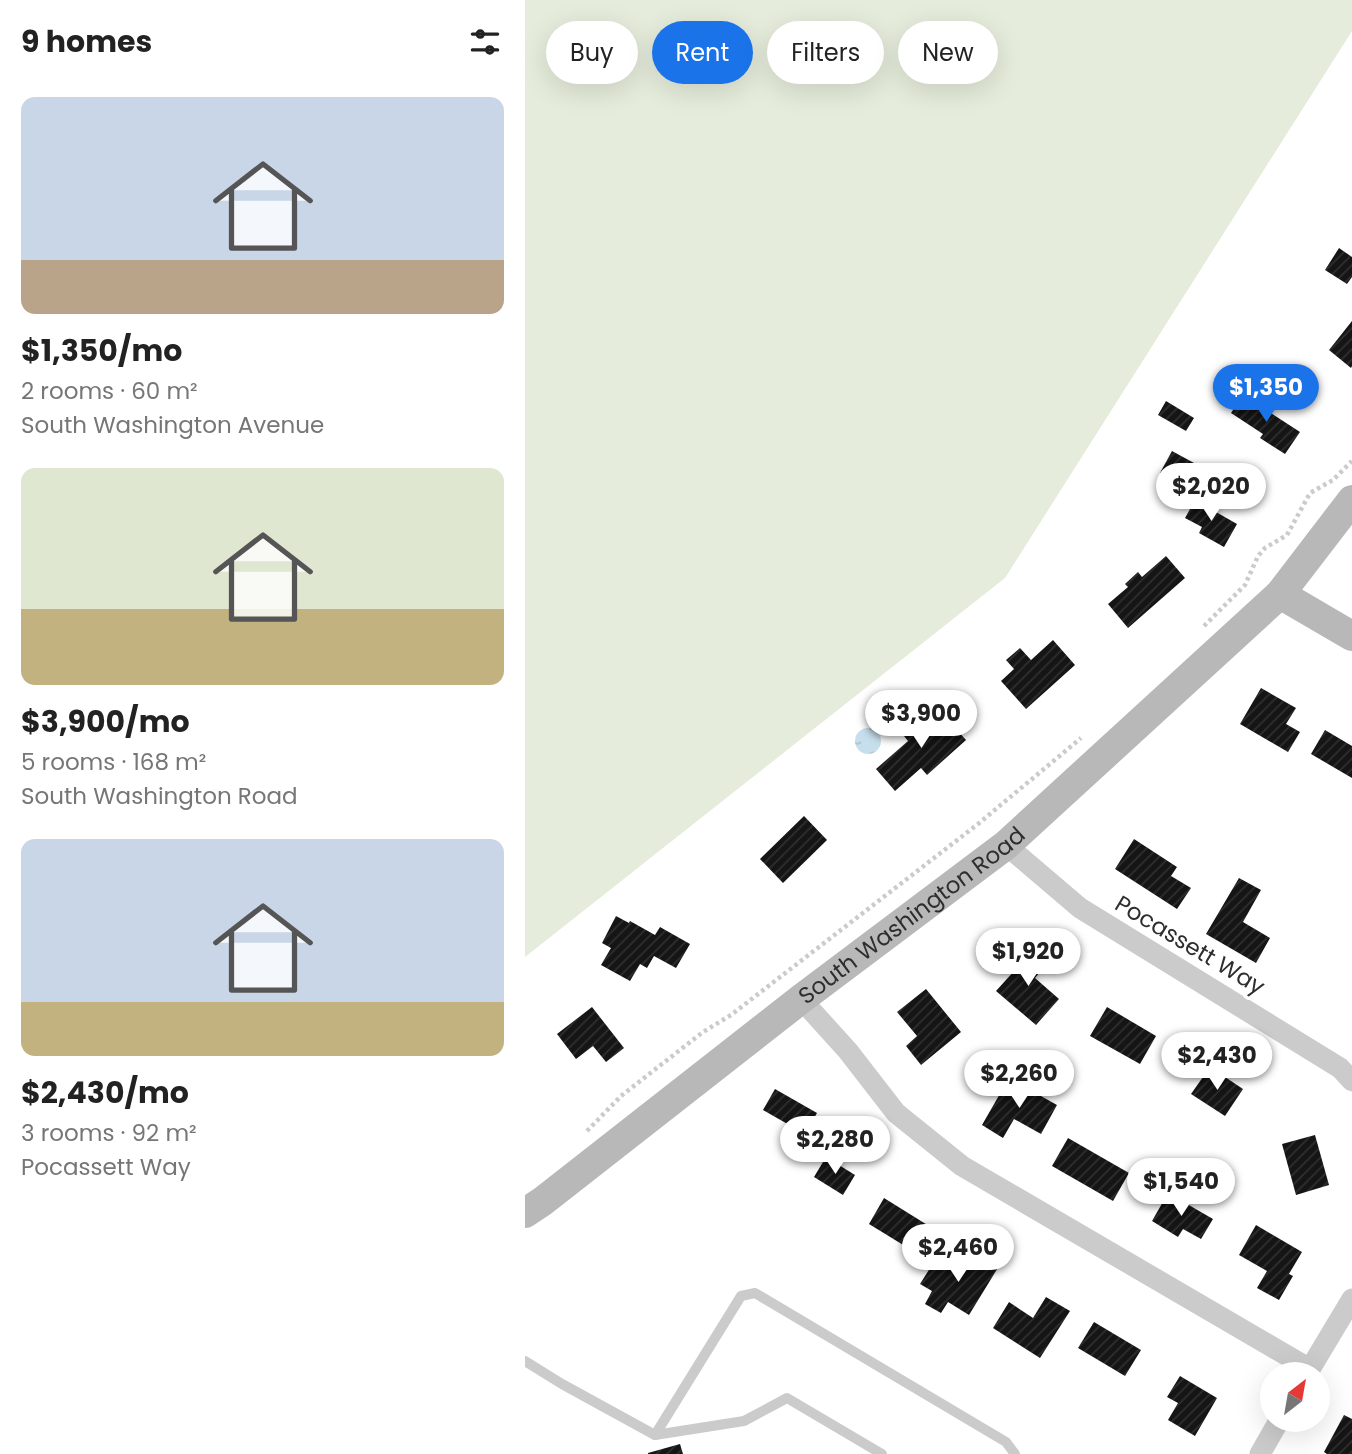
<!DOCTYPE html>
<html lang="en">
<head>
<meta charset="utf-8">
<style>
	:root { --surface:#fff; --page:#f2f2f2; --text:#222; --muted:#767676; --accent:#1a73e8 }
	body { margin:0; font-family:Poppins,sans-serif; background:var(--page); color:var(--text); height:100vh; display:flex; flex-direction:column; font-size:26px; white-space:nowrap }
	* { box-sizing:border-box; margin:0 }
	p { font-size:23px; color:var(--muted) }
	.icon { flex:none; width:38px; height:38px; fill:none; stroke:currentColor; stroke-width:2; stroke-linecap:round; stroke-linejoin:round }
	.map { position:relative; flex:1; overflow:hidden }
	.sheet { display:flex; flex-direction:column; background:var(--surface); width:525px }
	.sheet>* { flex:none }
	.guide { position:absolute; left:21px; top:21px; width:665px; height:63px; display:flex; gap:14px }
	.needle { width:46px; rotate:31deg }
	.fabs { position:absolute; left:735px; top:1362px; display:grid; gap:14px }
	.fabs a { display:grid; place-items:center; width:70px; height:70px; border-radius:50%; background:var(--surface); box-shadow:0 7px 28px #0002; font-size:35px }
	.price { position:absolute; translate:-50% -60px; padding:0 16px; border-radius:24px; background:#fff; color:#222; font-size:23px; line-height:46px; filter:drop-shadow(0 2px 4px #0008) }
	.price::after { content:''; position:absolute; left:50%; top:42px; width:21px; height:16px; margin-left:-10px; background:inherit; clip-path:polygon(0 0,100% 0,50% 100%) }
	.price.current { background:var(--accent); color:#fff }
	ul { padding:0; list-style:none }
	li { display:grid; align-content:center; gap:14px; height:371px; padding:0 21px }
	li span { display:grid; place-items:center; height:217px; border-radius:14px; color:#555 }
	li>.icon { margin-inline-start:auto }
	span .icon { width:126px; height:126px; fill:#fffc; stroke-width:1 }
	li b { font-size:30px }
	h2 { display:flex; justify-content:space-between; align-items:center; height:84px; padding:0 21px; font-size:30px }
	.pill { padding:0 24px; border-radius:32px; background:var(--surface); box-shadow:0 7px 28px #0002; font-size:24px; line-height:63px }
	.pill.current { background:var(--accent); color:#fff }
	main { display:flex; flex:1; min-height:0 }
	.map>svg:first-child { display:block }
</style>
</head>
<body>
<main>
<section class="sheet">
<h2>9 homes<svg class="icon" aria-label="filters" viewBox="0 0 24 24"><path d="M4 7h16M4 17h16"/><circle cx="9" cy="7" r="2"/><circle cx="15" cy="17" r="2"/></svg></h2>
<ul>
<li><span style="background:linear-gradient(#c9d6e8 75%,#b9a48a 0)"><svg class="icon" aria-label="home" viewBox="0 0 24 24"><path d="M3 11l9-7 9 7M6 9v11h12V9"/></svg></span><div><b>$1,350/mo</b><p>2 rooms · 60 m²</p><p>South Washington Avenue</p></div></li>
<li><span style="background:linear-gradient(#dfe7d0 65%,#c2b280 0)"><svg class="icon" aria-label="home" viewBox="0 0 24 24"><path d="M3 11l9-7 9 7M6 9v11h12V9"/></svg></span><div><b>$3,900/mo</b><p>5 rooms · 168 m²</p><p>South Washington Road</p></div></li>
<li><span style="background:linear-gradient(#c9d6e8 75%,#c2b280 0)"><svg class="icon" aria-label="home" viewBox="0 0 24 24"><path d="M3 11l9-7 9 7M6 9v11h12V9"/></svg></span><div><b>$2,430/mo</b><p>3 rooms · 92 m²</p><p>Pocassett Way</p></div></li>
</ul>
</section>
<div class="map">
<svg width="827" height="1454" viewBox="0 0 827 1454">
	<defs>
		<pattern id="water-ripples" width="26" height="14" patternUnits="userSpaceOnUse" patternTransform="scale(1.75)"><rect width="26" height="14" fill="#c7dfed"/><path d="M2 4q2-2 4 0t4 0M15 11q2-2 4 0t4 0" fill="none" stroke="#abc0cc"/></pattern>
		<pattern id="building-hatch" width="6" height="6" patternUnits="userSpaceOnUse" patternTransform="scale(1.75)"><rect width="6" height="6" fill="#151515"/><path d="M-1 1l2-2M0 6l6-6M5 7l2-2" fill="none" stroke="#2f2f2f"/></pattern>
	</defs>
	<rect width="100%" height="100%" fill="#fff"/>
	<!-- grass -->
	<path fill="#e5ecdb" d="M0,0h827v31l-347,547 -480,379z"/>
	<!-- water -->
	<circle fill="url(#water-ripples)" cx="343" cy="741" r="13"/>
	<!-- building -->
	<g fill="url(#building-hatch)">
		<path d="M814,248l13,9v20l-5,7 -22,-14z"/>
		<path d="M827,321v45l-1,2 -22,-18z"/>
		<path d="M718,395l57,37 -15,22 -25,-16 3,-4 -32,-21z"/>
		<path d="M641,401l28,17 -8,13 -28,-16z"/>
		<path d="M647,451l22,12 -12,22 -22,-12z"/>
		<path d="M670,500l42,24 -13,23 -25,-14 3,-6 -17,-9z"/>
		<path d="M641,556l19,22 -57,50 -20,-24 20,-17 -3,-3 13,-12 4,5z"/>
		<path d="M528,640l22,25 -49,44 -25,-28 13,-12 -8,-9 14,-12 11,12z"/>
		<path d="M736,688l35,20 -10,16 14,8 -12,20 -48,-28z"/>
		<path d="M416,712l25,28 -39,35 -6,-7 -26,23 -19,-22 32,-28 -8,-10 13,-12 9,10z"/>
		<path d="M800,730l27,16v32l-41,-24z"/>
		<path d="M279,816l23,24 -44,43 -23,-24z"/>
		<path d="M609,839l43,28 -6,9 20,12 -14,21 -62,-40z"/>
		<path d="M714,878l22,12 -18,32 27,16 -14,25 -50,-29z"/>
		<path d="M91,916l13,7 1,-2 25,14 5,-8 30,17 -14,24 -22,-12 -7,12 -7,-4 -10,17 -29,-16 10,-17 -9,-5z"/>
		<path d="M500,948l20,18 -10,12 24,21 -23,26 -40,-34 18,-20 -4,-4z"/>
		<path d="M401,989l35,43 -40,33 -15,-19 11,-10 -20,-24z"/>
		<path d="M67,1007l32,41 -18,14 -13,-16 -17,13 -19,-25z"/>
		<path d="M582,1007l49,29 -16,28 -50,-28z"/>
		<path d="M685,1067l33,22 -18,27 -34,-22z"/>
		<path d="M484,1078l48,27 -16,29 -27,-15 -11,19 -21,-13z"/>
		<path d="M250,1089l42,24 -12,21 -42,-24z"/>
		<path d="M790,1135l14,50 -33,10 -14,-51z"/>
		<path d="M543,1138l61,35 -16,28 -61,-35z"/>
		<path d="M301,1157l29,18 -12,20 -29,-18z"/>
		<path d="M643,1193l45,26 -12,20 -18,-10 -5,8 -26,-16z"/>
		<path d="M359,1198l45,28 -16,25 -44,-27z"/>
		<path d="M731,1225l46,27 -13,22 4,2 -14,24 -22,-12 10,-17 -28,-16z"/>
		<path d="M452,1253l22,13 -30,49 -21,-13 -7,11 -16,-9 7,-13 -12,-7 17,-27 26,16z"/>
		<path d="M521,1297l24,14 -30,47 -47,-30 16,-26 24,16z"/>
		<path d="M569,1322l47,28 -16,26 -47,-28z"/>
		<path d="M655,1376l37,22 -22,38 -27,-16 10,-17 -11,-6z"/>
		<path d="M819,1415l8,4v35h-25l-3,-2z"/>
		<path d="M155,1444l3,10h-35v-1z"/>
	</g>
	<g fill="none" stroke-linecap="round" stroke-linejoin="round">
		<!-- path -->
		<g stroke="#cbcbcb" stroke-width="4.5" stroke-dasharray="3.5 3.5" stroke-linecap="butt">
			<path d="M679,626l41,-41 13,-29 7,-8 22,-13 23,-42 23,-13 19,-19"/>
			<path d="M62,1131l34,-35 82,-64 28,-17 247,-191 103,-86"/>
		</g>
		<!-- lane -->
		<g stroke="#cbcbcb" stroke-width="10">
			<path d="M0,1361l37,23 93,51 89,-14 43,-23 95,56"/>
			<path d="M130,1435l86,-139 14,-3 251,149 9,12"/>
		</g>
		<!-- street -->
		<g stroke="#cbcbcb" stroke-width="21">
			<path d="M481,845l74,63 260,160 12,13"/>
			<path d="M276,999l47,52 48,62 66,53 348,203"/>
			<path d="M782,1374l45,-75"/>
			<path d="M735,1454l20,-35"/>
		</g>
		<!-- secondary -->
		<g stroke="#b8b8b8" stroke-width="30">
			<path d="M755,594l72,42"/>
			<path id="s1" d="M0,1213l18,-12 258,-202 205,-154 274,-251 72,-94"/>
		</g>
	</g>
	<g text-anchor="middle" stroke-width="7" stroke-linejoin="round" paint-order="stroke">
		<!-- street labels -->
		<g font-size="23" fill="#2e2e2e" stroke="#fff">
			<text dy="8" stroke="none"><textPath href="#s1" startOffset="488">South Washington Road</textPath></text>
			<text transform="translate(665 945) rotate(31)" y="8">Pocassett Way</text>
		</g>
	</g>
</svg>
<div class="fabs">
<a><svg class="needle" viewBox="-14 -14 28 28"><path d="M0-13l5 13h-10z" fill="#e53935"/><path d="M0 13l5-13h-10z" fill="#767676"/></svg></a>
</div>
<b class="price current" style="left:741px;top:424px">$1,350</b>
<b class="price" style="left:686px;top:523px">$2,020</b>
<b class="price" style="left:396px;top:750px">$3,900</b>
<b class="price" style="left:503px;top:988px">$1,920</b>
<b class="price" style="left:692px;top:1092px">$2,430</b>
<b class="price" style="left:494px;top:1110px">$2,260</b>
<b class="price" style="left:310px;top:1176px">$2,280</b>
<b class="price" style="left:656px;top:1218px">$1,540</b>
<b class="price" style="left:433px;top:1284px">$2,460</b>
<div class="guide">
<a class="pill">Buy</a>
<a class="pill current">Rent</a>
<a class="pill">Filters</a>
<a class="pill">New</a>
</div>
</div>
</main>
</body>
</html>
